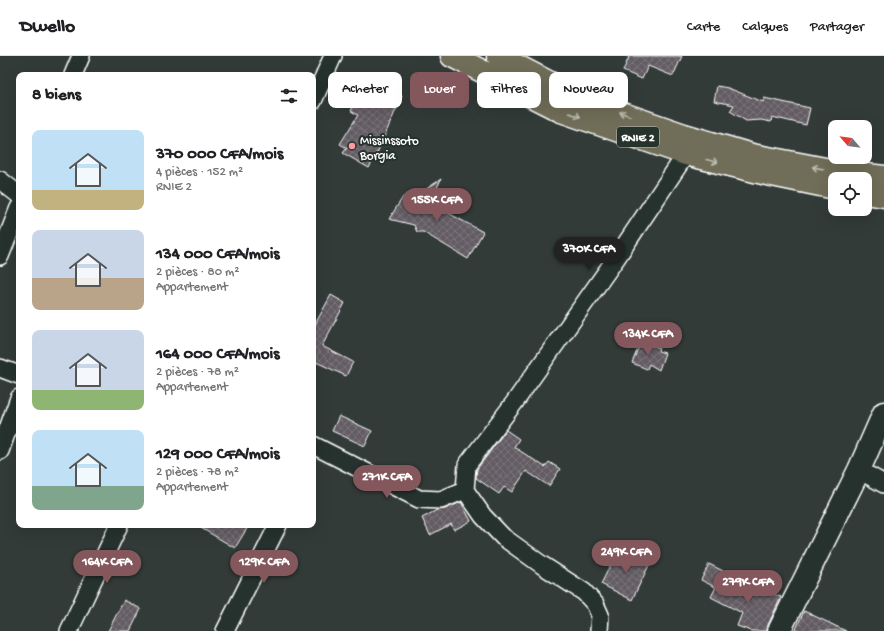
<!DOCTYPE html>
<html lang="fr">
<head>
<meta charset="utf-8">
<style>
	:root { --surface:#fff; --page:#f6f6f6; --text:#202124; --muted:#757577; --line:#e0e0e0; --accent:#84575d }
	body { margin:0; font-family:"Gochi Hand",sans-serif; background:var(--page); color:var(--text); height:100vh; display:flex; flex-direction:column; font-size:15px; white-space:nowrap }
	* { box-sizing:border-box; margin:0 }
	p { font-size:13px; color:var(--muted) }
	.icon { flex:none; width:22px; height:22px; fill:none; stroke:currentColor; stroke-width:2; stroke-linecap:round; stroke-linejoin:round }
	.map { position:relative; flex:1; overflow:hidden }
	.details { position:absolute; left:16px; top:16px; width:300px; height:456px; display:flex; flex-direction:column; background:var(--surface); border-radius:8px; box-shadow:0 4px 16px #0002 }
	.details>* { flex:none }
	.guide { position:absolute; left:328px; top:16px; width:380px; height:36px; display:flex; gap:8px }
	.needle { width:26px; rotate:298deg }
	.buttons { position:absolute; left:828px; top:64px; display:grid; gap:8px }
	.buttons a { display:grid; place-items:center; width:44px; height:44px; border-radius:8px; background:var(--surface); box-shadow:0 4px 16px #0002; font-size:20px }
	.price { position:absolute; translate:-50% -34px; padding:0 9px; border-radius:14px; background:var(--accent); color:#fff; font-size:13px; line-height:26px; filter:drop-shadow(0 1px 2px #0008) }
	.price::after { content:''; position:absolute; left:50%; top:24px; width:12px; height:9px; margin-left:-6px; background:inherit; clip-path:polygon(0 0,100% 0,50% 100%) }
	.price.selected { background:#222; color:#fff }
	ul { padding:0; list-style:none }
	li { display:flex; align-items:center; gap:12px; height:100px; padding:0 16px }
	li span { display:grid; place-items:center; flex:none; width:112px; height:80px; border-radius:8px; color:#555 }
	li>.icon { margin-inline-start:auto }
	span .icon { width:48px; height:48px; fill:#fffc; stroke-width:1 }
	li b { font-size:17px }
	h2 { display:flex; justify-content:space-between; align-items:center; height:48px; padding:0 16px; font-size:17px }
	.tag { padding:0 14px; border-radius:8px; background:var(--surface); box-shadow:0 4px 16px #0002; font-size:14px; line-height:36px }
	.tag.selected { background:var(--accent); color:#fff }
	header { display:flex; align-items:center; gap:24px; box-sizing:border-box; height:56px; padding:0 20px; background:var(--surface); border-bottom:1px solid var(--line) }
	header strong { font-size:19px }
	nav { display:flex; gap:22px; margin-inline-start:auto; font-size:14px }
	.map>svg:first-child { display:block }
</style>
</head>
<body>
<header>
<strong>Dwello</strong>
<nav><a>Carte</a><a>Calques</a><a>Partager</a></nav>
</header>
<div class="map">
<svg width="884" height="575" viewBox="0 0 884 575">
	<defs>
		<pattern id="building-cross-hatch" width="8" height="8" patternUnits="userSpaceOnUse"><rect width="8" height="8" fill="#635c64"/><path d="M0 0l8 8M0 8l8-8" fill="none" stroke="#7a747b"/></pattern>
	</defs>
	<rect width="100%" height="100%" fill="#323b38"/>
	<filter id="ink" filterUnits="userSpaceOnUse"><feTurbulence type="fractalNoise" baseFrequency=".025" numOctaves="2"/><feDisplacementMap in="SourceGraphic" scale="8" xChannelSelector="R" yChannelSelector="G"/><feConvolveMatrix kernelMatrix="1 2 1 2 8 2 1 2 1" color-interpolation-filters="sRGB"/></filter>
	<g filter="url(#ink)">
		<!-- building -->
		<g fill="url(#building-cross-hatch)" stroke="#fff">
			<path d="M626,0h56l-9,20 -25,-10 -6,13 -19,-8 6,-14z"/>
			<path d="M367,22l35,18 -25,57 -8,15 -26,-15 4,-5 -7,-4 18,-29 -7,-4z"/>
			<path d="M717,30l11,2 35,14 1,-4 46,10 -4,17 -34,-8 -1,5 -10,-2 -15,1 -16,-10 4,-6 -20,-4z"/>
			<path d="M441,123l-11,24 53,29 -15,27 -45,-27h-6l-3,-7 -25,-6 14,-22 5,-3 7,3z"/>
			<path d="M331,239l14,8 -23,43 31,16 -7,14 -32,-15 -1,1v-34z"/>
			<path d="M641,285l18,7 -1,3 7,2 -6,17 -10,-6 -2,5 -15,-6z"/>
			<path d="M339,360l33,15 -7,15 -33,-15z"/>
			<path d="M506,374l13,9 -5,8 31,20 4,-5 11,7 -11,17 -23,-15 -14,21 -8,-5 -5,7 -23,-16 1,-9z"/>
			<path d="M461,446l10,19 -17,9 -3,-6 -21,11 -8,-17 15,-8 8,-1z"/>
			<path d="M196,469h53l-14,23z"/>
			<path d="M619,492l31,15 -18,37 -31,-16z"/>
			<path d="M709,508l14,7 -8,16 -14,-7z"/>
			<path d="M721,521l30,16 2,-7 28,11 -13,28 -1,6h-16l-14,-5 5,-13 -31,-16z"/>
			<path d="M124,544l17,9 -11,22h-22z"/>
			<path d="M804,555l42,20h-51z"/>
		</g>
		<g fill="none" stroke-linecap="round" stroke-linejoin="round">
			<defs>
				<g id="street">
					<path d="M73,19l8,-19"/>
					<path d="M313,45l20,-45"/>
					<path d="M0,124l19,15"/>
					<path d="M0,200l19,-48"/>
					<path d="M0,312l19,7"/>
					<path d="M313,389l106,54 22,1 24,-10"/>
					<path d="M0,395l19,-53"/>
					<path d="M859,414l25,14"/>
					<path d="M69,575l50,-106"/>
					<path d="M225,575l53,-106"/>
					<path d="M599,575l1,-16 -5,-11 -11,-12 -42,-27 -39,-28 -20,-21 -18,-26 2,-25 47,-62 103,-146 69,-103"/>
				</g>
				<path id="secondary" d="M779,575l80,-161 25,-57"/>
				<g id="highway">
					<path d="M452,0l109,55 125,43 81,20 68,14"/>
					<path d="M498,0l62,32 66,27 58,20 68,20 89,17 43,5"/>
					<path d="M865,137l19,3"/>
				</g>
			</defs>
			<!-- street casing -->
			<use href="#street" stroke="#fff" stroke-width="20"/>
			<!-- secondary casing -->
			<use href="#secondary" stroke="#fff" stroke-width="25"/>
			<!-- highway casing -->
			<use href="#highway" stroke="#fff" stroke-width="25"/>
			<!-- street -->
			<use href="#street" stroke="#26332d" stroke-width="17"/>
			<!-- secondary -->
			<use href="#secondary" stroke="#26332d" stroke-width="22"/>
			<!-- highway -->
			<use href="#highway" stroke="#706e59" stroke-width="22"/>
		</g>
		<!-- one-way arrows -->
		<defs><path id="oneway-shaft" d="M-6 0H5M1.5-3L5.5 0L1.5 3" fill="none" stroke-width="1.6" stroke-linecap="round" stroke-linejoin="round"/></defs>
		<g stroke="#bfbeb4">
			<use href="#oneway-shaft" transform="translate(625 58) rotate(-159)"/>
			<use href="#oneway-shaft" transform="translate(575 59) rotate(19)"/>
			<use href="#oneway-shaft" transform="translate(712 105) rotate(14)"/>
			<use href="#oneway-shaft" transform="translate(818 112) rotate(-169)"/>
		</g>
	</g>
	<!-- markers -->
	<circle fill="#ff9aa2" stroke="#26332d" stroke-width="1.5" cx="352" cy="90" r="4"/>
	<g text-anchor="middle" stroke-width="4" stroke-linejoin="round" paint-order="stroke">
		<!-- shield labels -->
		<rect fill="#26332d" stroke="#bec2c0" stroke-width="1" x="617" y="71" width="42" height="20" rx="3"/>
		<g font-size="12" font-weight="bold" fill="#fff">
			<text x="638" y="85">RNIE 2</text>
		</g>
		<!-- poi labels -->
		<g font-size="13" fill="#fff" stroke="#26332d" text-anchor="start">
			<text x="360" y="88">Missinssoto<tspan x="360" dy="15">Borgia</tspan></text>
		</g>
	</g>
</svg>
<div class="buttons">
<a><svg class="needle" viewBox="-14 -14 28 28"><path d="M0-13l5 13h-10z" fill="#e53935"/><path d="M0 13l5-13h-10z" fill="#757577"/></svg></a>
<a><svg class="icon" aria-label="locate" viewBox="0 0 24 24"><circle cx="12" cy="12" r="6"/><path d="M12 2v4M12 18v4M2 12h4M18 12h4"/></svg></a>
</div>
<b class="price" style="left:437px;top:166px">155K CFA</b>
<b class="price selected" style="left:589px;top:215px">370K CFA</b>
<b class="price" style="left:648px;top:300px">134K CFA</b>
<b class="price" style="left:387px;top:443px">271K CFA</b>
<b class="price" style="left:626px;top:518px">249K CFA</b>
<b class="price" style="left:107px;top:528px">164K CFA</b>
<b class="price" style="left:264px;top:528px">129K CFA</b>
<b class="price" style="left:748px;top:548px">279K CFA</b>
<div class="guide">
<a class="tag">Acheter</a>
<a class="tag selected">Louer</a>
<a class="tag">Filtres</a>
<a class="tag">Nouveau</a>
</div>
<section class="details">
<h2>8 biens<svg class="icon" aria-label="filters" viewBox="0 0 24 24"><path d="M4 7h16M4 17h16"/><circle cx="9" cy="7" r="2"/><circle cx="15" cy="17" r="2"/></svg></h2>
<ul>
<li><span style="background:linear-gradient(#bfe0f5 75%,#c2b280 0)"><svg class="icon" aria-label="home" viewBox="0 0 24 24"><path d="M3 11l9-7 9 7M6 9v11h12V9"/></svg></span><div><b>370 000 CFA/mois</b><p>4 pièces · 152 m²</p><p>RNIE 2</p></div></li>
<li><span style="background:linear-gradient(#c9d6e8 60%,#b9a48a 0)"><svg class="icon" aria-label="home" viewBox="0 0 24 24"><path d="M3 11l9-7 9 7M6 9v11h12V9"/></svg></span><div><b>134 000 CFA/mois</b><p>2 pièces · 80 m²</p><p>Appartement</p></div></li>
<li><span style="background:linear-gradient(#c9d6e8 75%,#8fb573 0)"><svg class="icon" aria-label="home" viewBox="0 0 24 24"><path d="M3 11l9-7 9 7M6 9v11h12V9"/></svg></span><div><b>164 000 CFA/mois</b><p>2 pièces · 78 m²</p><p>Appartement</p></div></li>
<li><span style="background:linear-gradient(#bfe0f5 70%,#7fa58c 0)"><svg class="icon" aria-label="home" viewBox="0 0 24 24"><path d="M3 11l9-7 9 7M6 9v11h12V9"/></svg></span><div><b>129 000 CFA/mois</b><p>2 pièces · 78 m²</p><p>Appartement</p></div></li>
</ul>
</section>
</div>
</body>
</html>
